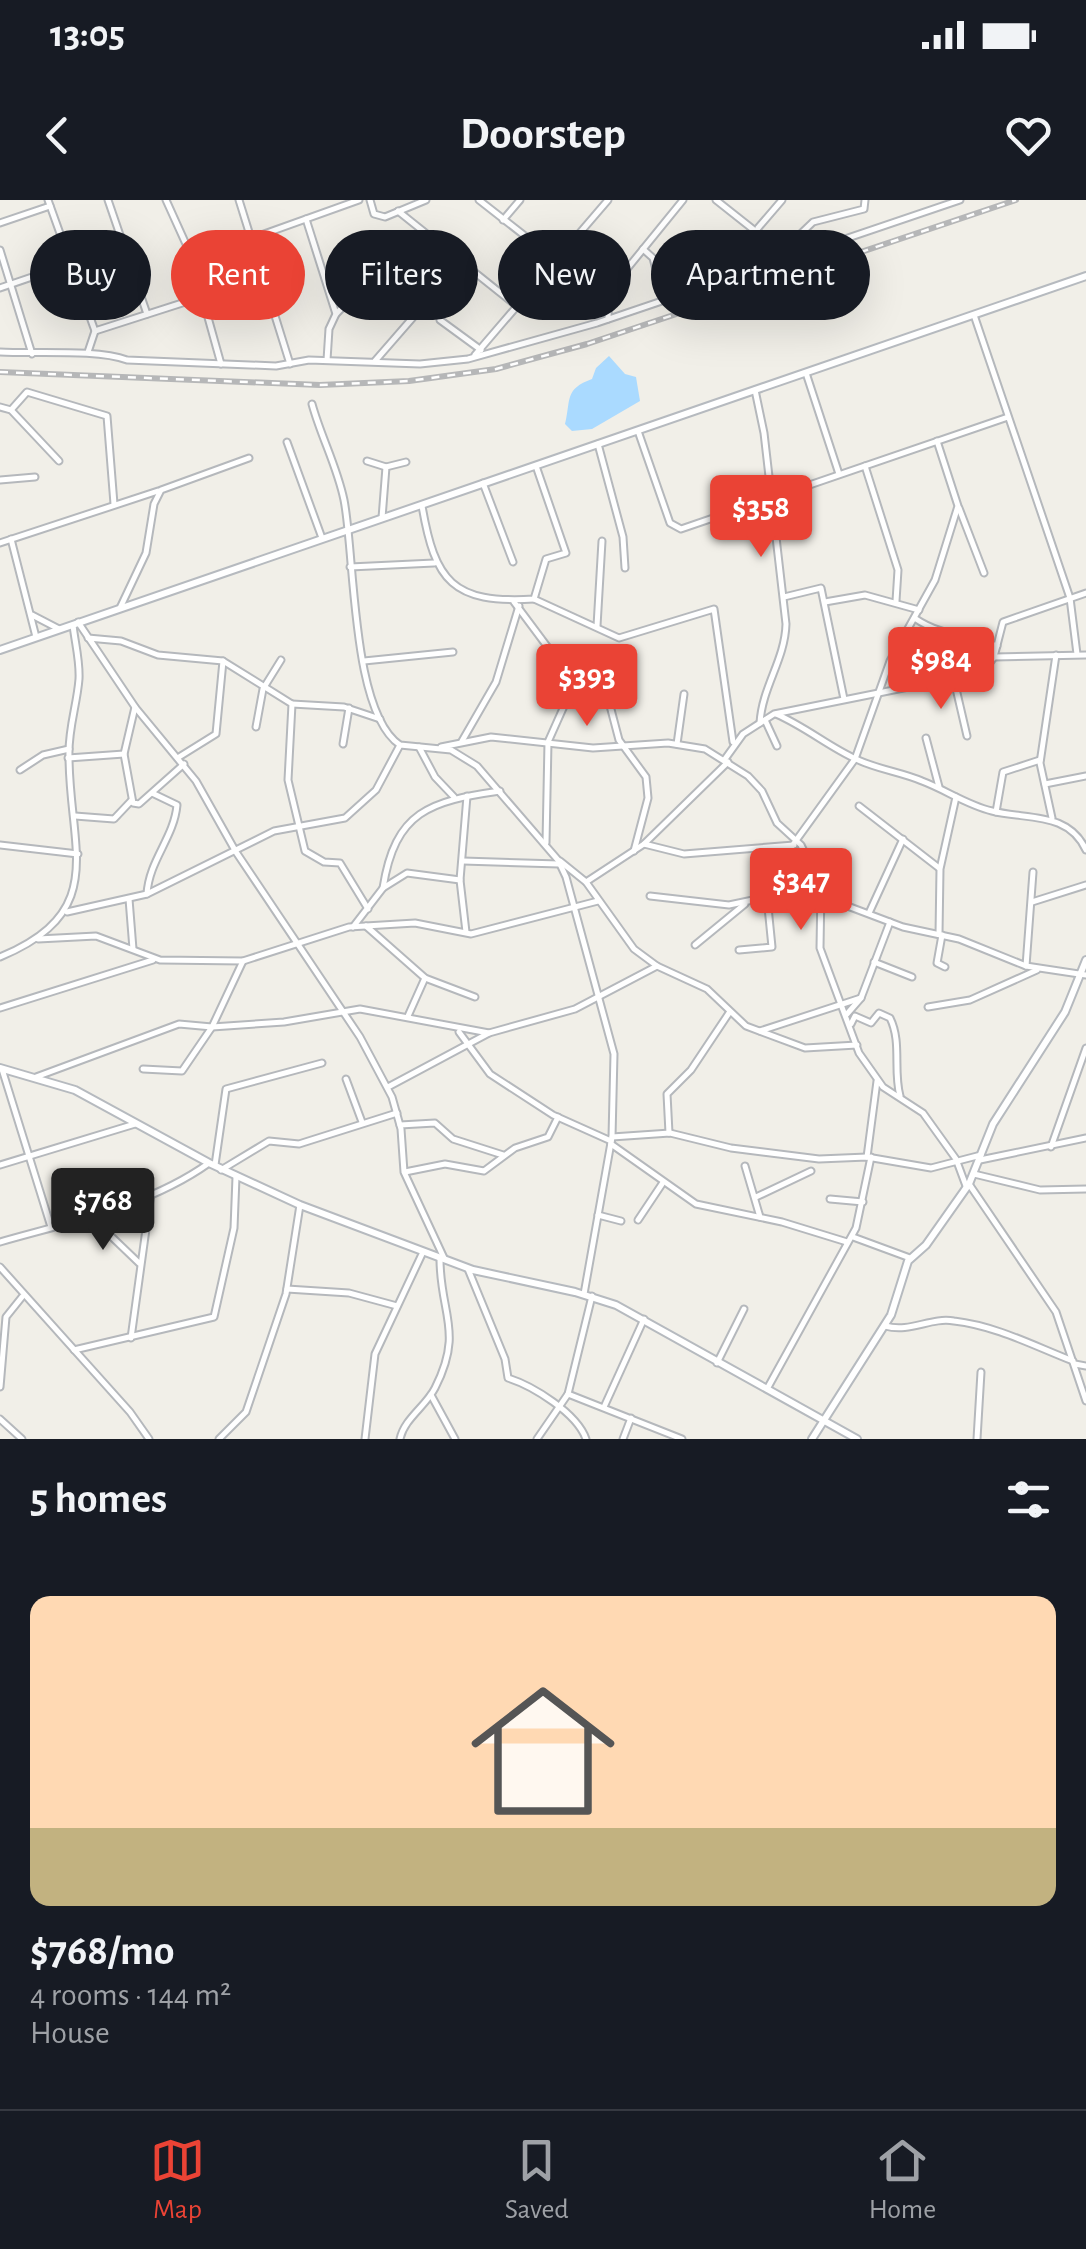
<!DOCTYPE html>
<html lang="en">
<head>
<meta charset="utf-8">
<style>
	:root { --surface:#171b24; --page:#242831; --text:#f1f3f6; --muted:#9ea1a6; --line:#363941; --accent:#ea4335 }
	body { margin:0; font-family:"Alegreya Sans",sans-serif; background:var(--page); color:var(--text); height:100vh; display:flex; flex-direction:column; font-size:38px; white-space:nowrap }
	* { box-sizing:border-box; margin:0 }
	p { font-size:32px; color:var(--muted) }
	.icon { flex:none; width:55px; height:55px; fill:none; stroke:currentColor; stroke-width:2; stroke-linecap:round; stroke-linejoin:round }
	.map { position:relative; height:1239px; overflow:hidden }
	.details { display:flex; flex-direction:column; background:var(--surface); flex:1 }
	.details>* { flex:none }
	.banner { position:absolute; left:30px; top:30px; width:1028px; height:90px; display:flex; gap:20px }
	.price { position:absolute; translate:-50% -85px; padding:0 22px; border-radius:10px; background:var(--accent); color:#fff; font-size:32px; line-height:65px; filter:drop-shadow(0 2px 5px #0008) }
	.price::after { content:''; position:absolute; left:50%; top:60px; width:30px; height:22px; margin-left:-15px; background:inherit; clip-path:polygon(0 0,100% 0,50% 100%) }
	.price.active { background:#222; color:#fff }
	ul { padding:0; list-style:none }
	li { display:grid; align-content:center; gap:20px; height:530px; padding:0 30px }
	li span { display:grid; place-items:center; height:310px; border-radius:20px; color:#555 }
	li>.icon { margin-inline-start:auto }
	span .icon { width:180px; height:180px; fill:#fffc; stroke-width:1 }
	li b { font-size:42px }
	h2 { display:flex; justify-content:space-between; align-items:center; height:120px; padding:0 30px; font-size:42px }
	.tag { padding:0 35px; border-radius:45px; background:var(--surface); box-shadow:0 10px 40px #0002; font-size:35px; line-height:90px }
	.tag.active { background:var(--accent); color:#fff }
	.status { display:flex; justify-content:space-between; align-items:center; height:70px; padding:0 50px; background:var(--surface); direction:ltr }
	.status svg { height:28px; fill:currentColor }
	header { display:flex; justify-content:space-between; align-items:center; height:130px; padding:0 30px; background:var(--surface); font-size:45px; font-weight:600 }
	.tabs { display:flex; justify-content:space-around; align-items:center; height:140px; border-top:2px solid var(--line); background:var(--surface); font-size:28px; color:var(--muted) }
	.tabs a { display:grid; justify-items:center; gap:5px }
	.tabs .active { color:var(--accent) }
	.map>svg:first-child { display:block }
</style>
</head>
<body>
<div class="status"><b>13:05</b><svg viewBox="0 0 49 12"><path d="M0 12V9h3v3zM5 12V6h3v6zM10 12V3h3v9zM15 12V0h3v12zM26 1h20v11H26zM47 4h2v5h-2z"/></svg></div>
<header><svg class="icon" aria-label="back" viewBox="0 0 24 24"><path d="M15 5l-7 7 7 7"/></svg>Doorstep<svg class="icon" aria-label="heart" viewBox="0 0 24 24"><path d="M12 20l-8-8c-3-5 5-10 8-4 3-6 11-1 8 4z"/></svg></header>
<div class="map">
<svg width="1086" height="1239" viewBox="0 0 1086 1239">
	<rect width="100%" height="100%" fill="#f1efe8"/>
	<!-- water -->
	<path fill="#aadaff" d="M609,156l16,18 11,3 4,24 -48,28 -20,2 -7,-7c6,-24 -1,-35 27,-45l4,-11z"/>
	<g fill="none" stroke-linecap="round" stroke-linejoin="round">
		<defs>
			<g id="street">
				<path d="M48,0l47,131 -7,21"/>
				<path d="M108,0l39,114"/>
				<path d="M166,0l24,53 31,111"/>
				<path d="M239,0l51,164"/>
				<path d="M370,0l4,14 11,3 41,-17"/>
				<path d="M479,0l78,61"/>
				<path d="M716,0l72,57"/>
				<path d="M398,11l120,96"/>
				<path d="M306,19l30,95 -7,15 -2,31"/>
				<path d="M503,20l17,-20"/>
				<path d="M0,23l50,-17"/>
				<path d="M758,28l24,-28"/>
				<path d="M250,39l109,-39"/>
				<path d="M791,43l22,-21 51,-13 1,-9"/>
				<path d="M643,49l10,9 11,42"/>
				<path d="M0,50l32,104"/>
				<path d="M0,88l70,-24"/>
				<path d="M336,114l40,-41 56,40 38,-44"/>
				<path d="M974,115l96,283 7,56"/>
				<path d="M608,119l1,-28 74,-91"/>
				<path d="M440,120l41,30"/>
				<path d="M95,131l165,-53"/>
				<path d="M0,152c36,2 97,-3 127,8l149,6 33,-6 111,4 48,-5 129,-36 363,-123"/>
				<path d="M475,155l133,-155"/>
				<path d="M375,161l47,-54"/>
				<path d="M806,173l33,101"/>
				<path d="M755,190l9,43 22,191c-1,36 -24,63 -26,99"/>
				<path d="M312,204c9,33 25,62 32,96 11,55 7,212 56,245l51,5 26,16 81,94 8,17 48,177 -2,83 -28,157"/>
				<path d="M0,207l11,3 48,51"/>
				<path d="M11,210l16,-18 80,24 7,88"/>
				<path d="M638,231l32,92 11,6 327,-112"/>
				<path d="M287,242l35,96"/>
				<path d="M598,244l25,93 2,31"/>
				<path d="M367,261l19,6"/>
				<path d="M865,266l33,104 -2,31"/>
				<path d="M0,280l35,-3"/>
				<path d="M483,283l30,79"/>
				<path d="M422,306c13,75 30,98 112,93l12,-40 20,-6 -30,-87"/>
				<path d="M959,308l25,65"/>
				<path d="M382,318l4,-51 20,-5"/>
				<path d="M11,339l25,98"/>
				<path d="M0,343l158,-52"/>
				<path d="M350,367l84,-4"/>
				<path d="M784,397l37,-9 23,111"/>
				<path d="M534,399l85,39 95,-29 19,133"/>
				<path d="M514,402l44,59 50,37 11,42 27,37 2,21 -14,53"/>
				<path d="M825,402l40,-7 54,15"/>
				<path d="M120,408l26,-55 8,-49 7,-14 88,-32"/>
				<path d="M32,415l27,14"/>
				<path d="M916,419c25,17 53,16 81,27"/>
				<path d="M78,422l57,85 61,74 40,71 124,185 32,60 9,32 3,43 40,86"/>
				<path d="M597,426l5,-85"/>
				<path d="M88,438l33,3 37,14 65,6 69,43 -4,76 17,71 19,11 16,1 28,46"/>
				<path d="M994,457l92,-2"/>
				<path d="M364,461l89,-9"/>
				<path d="M954,480l13,56"/>
				<path d="M292,504l52,3 36,12"/>
				<path d="M135,507l-11,47 9,49 6,1 45,-40"/>
				<path d="M776,514c30,13 53,33 80,45 20,10 45,13 66,22 24,9 45,24 70,30 35,9 76,0 94,39"/>
				<path d="M765,520l12,26"/>
				<path d="M256,527l7,-38 18,-29"/>
				<path d="M926,538l13,49"/>
				<path d="M462,541l34,-59 23,-76"/>
				<path d="M343,544l6,-36"/>
				<path d="M677,544l7,-50"/>
				<path d="M419,547l16,30 19,20"/>
				<path d="M441,547l50,-10 102,11 75,-5 37,6 43,27 14,15 15,32 24,22 20,43 -1,60 39,105 24,34 40,26 33,46 10,27"/>
				<path d="M179,557l37,-23 7,-73"/>
				<path d="M68,558l56,-4"/>
				<path d="M725,559l18,-25 31,-20 209,-42 11,-15 9,-35 83,-29"/>
				<path d="M20,570l23,-15 26,-6"/>
				<path d="M1045,584l41,-8"/>
				<path d="M859,606l80,62"/>
				<path d="M996,612l7,-40 37,-12"/>
				<path d="M75,616l39,3 17,-18"/>
				<path d="M1052,618l-12,-55 16,-108"/>
				<path d="M546,643l2,-101 29,-65"/>
				<path d="M644,644l40,10 110,-9"/>
				<path d="M0,645l78,9"/>
				<path d="M463,661l96,3"/>
				<path d="M560,661l26,21 48,67 23,17 50,23 39,37 59,22 52,-3"/>
				<path d="M586,682l58,-38 84,-82"/>
				<path d="M383,688c12,-77 47,-87 117,-97"/>
				<path d="M147,694c2,-34 27,-56 30,-89l-25,-12"/>
				<path d="M650,696l79,9 43,-9h49l82,31 56,12 67,27 60,9"/>
				<path d="M129,699l4,50"/>
				<path d="M753,700l102,-141 35,-98 45,-81 23,-74 -21,-65"/>
				<path d="M1032,702l54,-17"/>
				<path d="M67,712l80,-18 127,-63 71,-13 31,-28 24,-45"/>
				<path d="M869,713l34,-74"/>
				<path d="M366,726l59,52 50,19"/>
				<path d="M353,727l30,-39 24,-15 53,7"/>
				<path d="M466,732l-6,-52 7,-84"/>
				<path d="M939,734l1,-65 16,-72"/>
				<path d="M942,735l-5,28 8,4"/>
				<path d="M38,739l58,-3 64,24 83,1 106,-34 66,-4 56,11 127,-33"/>
				<path d="M695,745l50,-41"/>
				<path d="M739,750l33,-3 -5,-50"/>
				<path d="M0,757c110,-46 69,-108 69,-201 -1,-27 8,-51 10,-77 1,-18 -4,-36 -6,-54"/>
				<path d="M874,762l38,15"/>
				<path d="M1026,766l7,-94"/>
				<path d="M928,807l42,-7 67,-30"/>
				<path d="M0,808l153,-48"/>
				<path d="M847,814l14,-16 29,-76"/>
				<path d="M408,816l17,-38"/>
				<path d="M851,824l4,-8 16,7 8,-10 11,5c12,24 3,52 10,78"/>
				<path d="M760,831l101,-33"/>
				<path d="M459,832l31,42 63,41 58,26"/>
				<path d="M2,869l49,158"/>
				<path d="M143,869l39,2 30,-44 31,-66"/>
				<path d="M36,877l143,-53 33,3 72,-5 76,-13 129,24"/>
				<path d="M346,879l16,43"/>
				<path d="M388,887l101,-54 86,-24 82,-43"/>
				<path d="M400,925l35,-2 18,16 50,16"/>
				<path d="M669,933l-2,-39 24,-24 38,-57"/>
				<path d="M612,937l58,-4 61,15 88,11 48,-2 64,11 50,-13"/>
				<path d="M611,944l85,60 86,18 65,20"/>
				<path d="M1051,947l35,-99"/>
				<path d="M867,957l10,-76"/>
				<path d="M980,960l106,-22"/>
				<path d="M0,965l135,-41"/>
				<path d="M215,965l11,-76 96,-26"/>
				<path d="M745,966l15,51"/>
				<path d="M221,970l48,-29 30,3 98,-31"/>
				<path d="M405,972l40,-8 39,7 31,-23 33,-11 10,-20"/>
				<path d="M974,974l66,16 46,-1"/>
				<path d="M969,984l87,128 30,89"/>
				<path d="M756,997l55,-26"/>
				<path d="M830,999l33,3"/>
				<path d="M598,1015l23,6"/>
				<path d="M91,1017l48,46"/>
				<path d="M638,1020l24,-36"/>
				<path d="M853,1037l57,21"/>
				<path d="M0,1042c70,-20 149,-36 209,-79"/>
				<path d="M0,1067l130,145 19,27"/>
				<path d="M468,1069l37,90 3,19c25,8 69,35 78,61"/>
				<path d="M287,1089l62,4 48,13"/>
				<path d="M885,1126c26,7 45,-9 69,-5 43,5 80,25 119,40"/>
				<path d="M131,1138l20,-145"/>
				<path d="M74,1150l140,-33 20,-89 2,-51"/>
				<path d="M717,1163l27,-54"/>
				<path d="M1075,1164l11,2"/>
				<path d="M0,1187l6,-70 16,-20"/>
				<path d="M767,1189l89,-161 15,-71"/>
				<path d="M568,1194l114,45"/>
				<path d="M431,1195l24,44"/>
				<path d="M604,1207l40,-88"/>
				<path d="M0,1219l22,20"/>
				<path d="M219,1239l27,-27 40,-118 14,-89"/>
				<path d="M365,1239l10,-85 48,-102"/>
				<path d="M400,1239c4,-20 26,-33 35,-51 29,-57 5,-74 5,-129"/>
				<path d="M537,1239l31,-45 24,-98"/>
				<path d="M623,1239l8,-21"/>
				<path d="M977,1239l4,-67"/>
			</g>
			<g id="secondary">
				<path d="M0,450l1086,-374"/>
				<path d="M0,868l75,22 134,73 91,42 173,65 102,22 41,13 241,134"/>
				<path d="M812,1239l79,-124 17,-54 18,-16 43,-61 24,-60 72,-112 21,-52"/>
			</g>
		</defs>
		<!-- street casing -->
		<use href="#street" stroke="#b5b8bc" stroke-width="9"/>
		<!-- secondary casing -->
		<use href="#secondary" stroke="#b6babf" stroke-width="10"/>
		<!-- street -->
		<use href="#street" stroke="#fff" stroke-width="5"/>
		<!-- secondary -->
		<use href="#secondary" stroke="#fff" stroke-width="6"/>
		<defs>
			<path id="rail" d="M0,172l320,13 89,-4 87,-12 91,-25 429,-144"/>
		</defs>
		<!-- rail casing -->
		<use href="#rail" stroke="#b6b7b8" stroke-width="6"/>
		<!-- rail -->
		<use href="#rail" stroke="#fff" stroke-width="2.5" stroke-dasharray="8" stroke-linecap="butt"/>
	</g>
</svg>
<b class="price" style="left:761px;top:360px">$358</b>
<b class="price" style="left:941px;top:512px">$984</b>
<b class="price" style="left:587px;top:529px">$393</b>
<b class="price" style="left:801px;top:733px">$347</b>
<b class="price active" style="left:103px;top:1053px">$768</b>
<div class="banner">
<a class="tag">Buy</a>
<a class="tag active">Rent</a>
<a class="tag">Filters</a>
<a class="tag">New</a>
<a class="tag">Apartment</a>
</div>
</div>
<section class="details">
<h2>5 homes<svg class="icon" aria-label="filters" viewBox="0 0 24 24"><path d="M4 7h16M4 17h16"/><circle cx="9" cy="7" r="2"/><circle cx="15" cy="17" r="2"/></svg></h2>
<ul>
<li><span style="background:linear-gradient(#ffd9b3 75%,#c2b280 0)"><svg class="icon" aria-label="home" viewBox="0 0 24 24"><path d="M3 11l9-7 9 7M6 9v11h12V9"/></svg></span><div><b>$768/mo</b><p>4 rooms · 144 m²</p><p>House</p></div></li>
</ul>
</section>
<nav class="tabs">
<a class="active"><svg class="icon" aria-label="map" viewBox="0 0 24 24"><path d="M3 6l6-2 6 2 6-2v14l-6 2-6-2-6 2zM9 4v14M15 6v14"/></svg>Map</a>
<a><svg class="icon" aria-label="saved" viewBox="0 0 24 24"><path d="M7 4h10v16l-5-4-5 4z"/></svg>Saved</a>
<a><svg class="icon" aria-label="home" viewBox="0 0 24 24"><path d="M3 11l9-7 9 7M6 9v11h12V9"/></svg>Home</a>
</nav>
</body>
</html>
